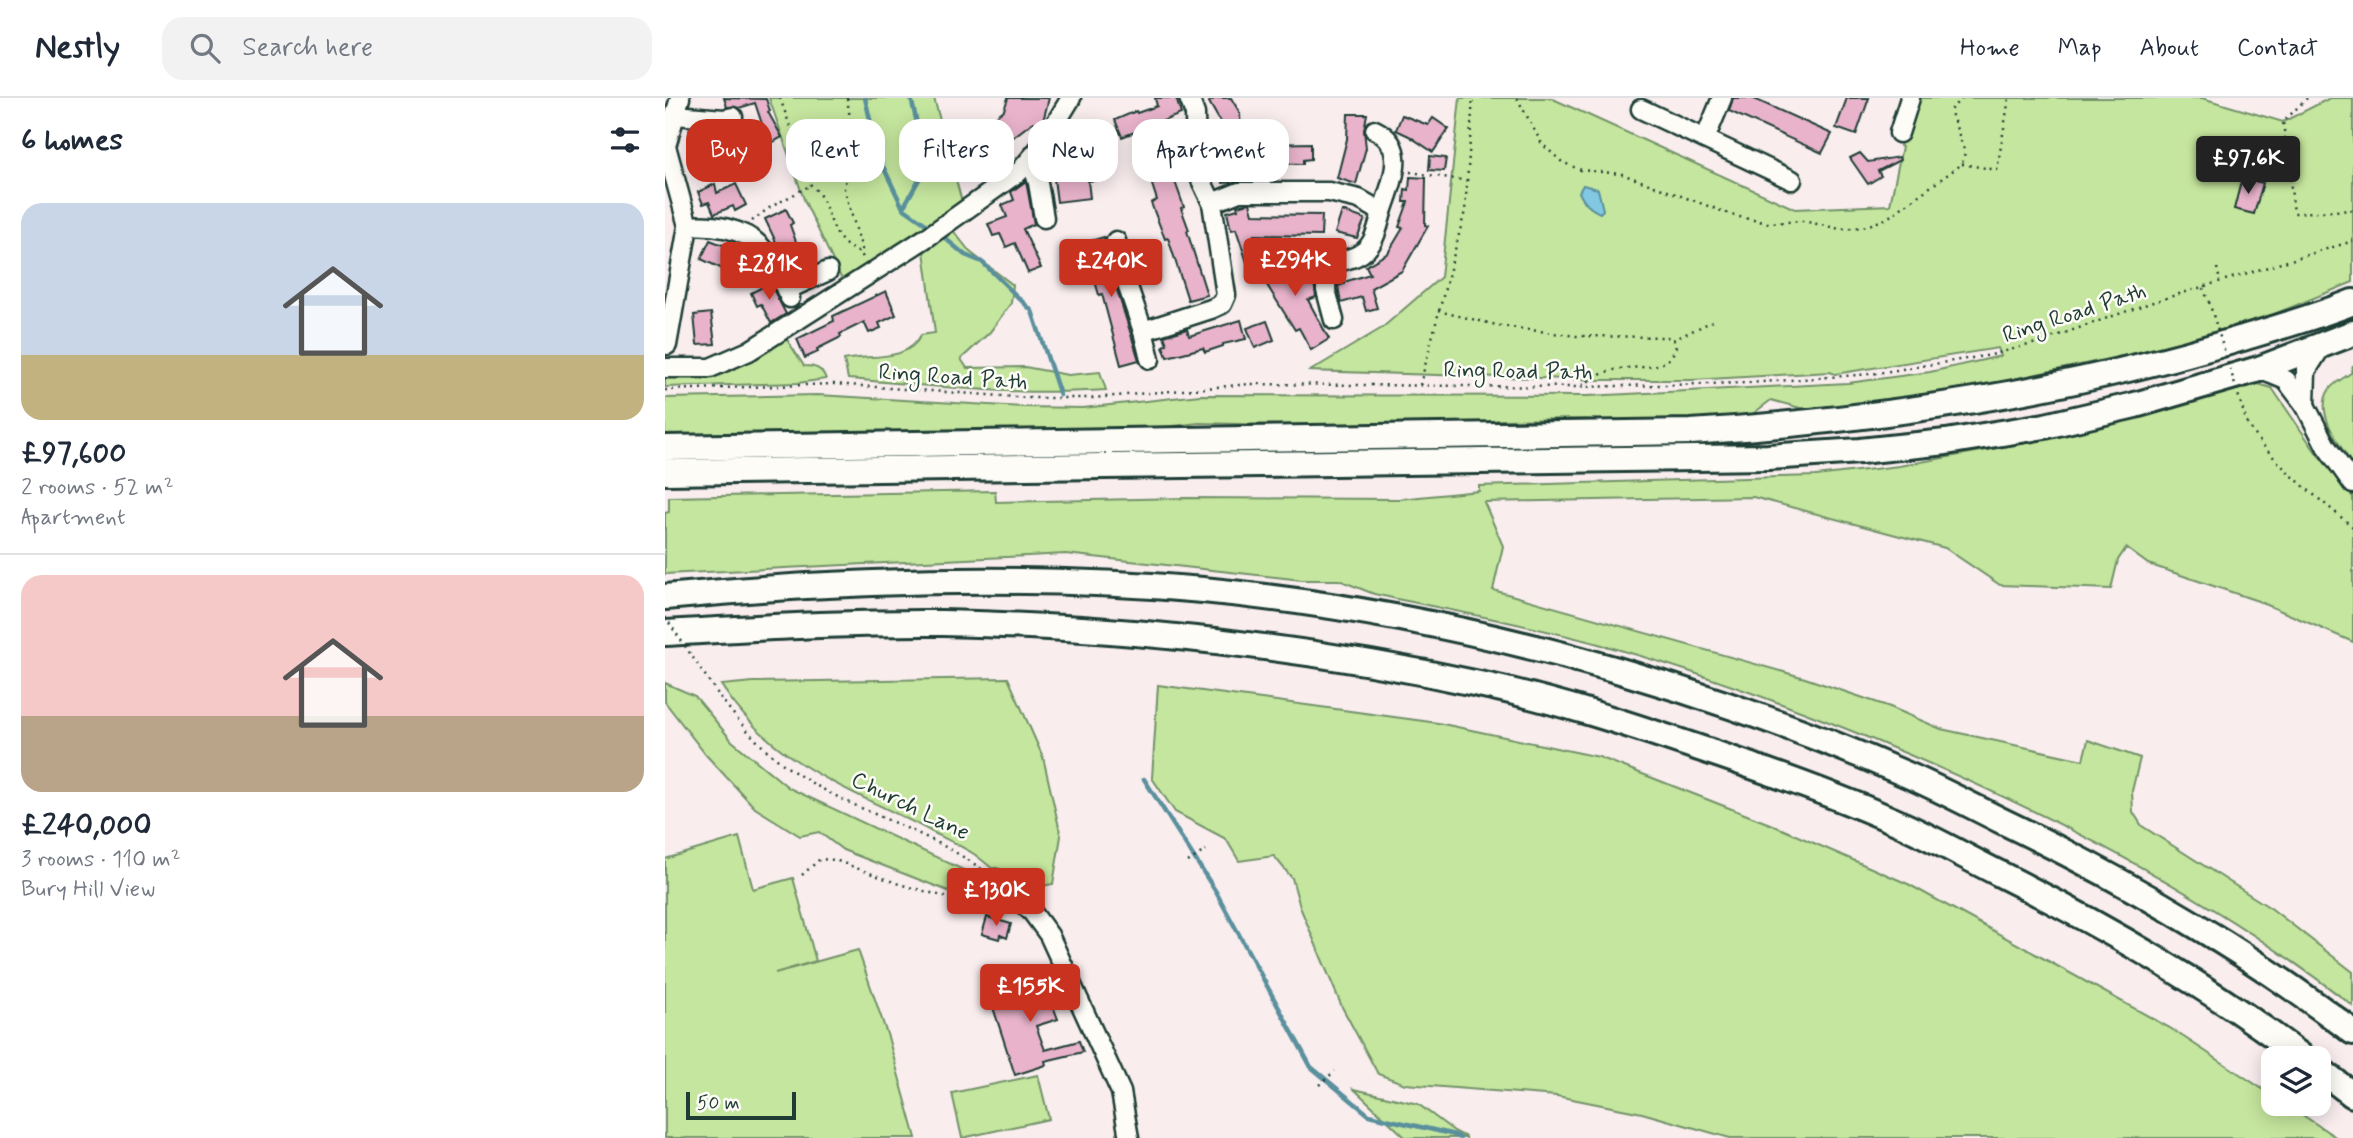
<!DOCTYPE html>
<html lang="en">
<head>
<meta charset="utf-8">
<style>
	:root { --surface:#fff; --page:#f2f2f3; --text:#1f2937; --muted:#747a83; --line:#e0e1e3; --accent:#c8321e }
	body { margin:0; font-family:Mynerve,sans-serif; background:var(--page); color:var(--text); height:100vh; display:flex; flex-direction:column; font-size:26px; white-space:nowrap }
	* { box-sizing:border-box; margin:0 }
	p { font-size:23px; color:var(--muted) }
	.icon { flex:none; width:38px; height:38px; fill:none; stroke:currentColor; stroke-width:2; stroke-linecap:round; stroke-linejoin:round }
	.map { position:relative; flex:1; overflow:hidden }
	.details { display:flex; flex-direction:column; background:var(--surface); width:665px }
	.details>* { flex:none }
	.top-card { position:absolute; left:21px; top:21px; width:665px; height:63px; display:flex; gap:14px }
	.buttons { position:absolute; left:1596px; top:948px; display:grid; gap:14px }
	.buttons a { display:grid; place-items:center; width:70px; height:70px; border-radius:14px; background:var(--surface); box-shadow:0 4px 18px #0003; font-size:35px }
	.scale { position:absolute; left:21px; bottom:18px; width:110px; box-sizing:border-box; padding-left:7px; border:4px solid #1f3d34; border-top:0; font-size:19px; line-height:24px; white-space:nowrap; color:#1f3d34; -webkit-text-stroke:5px #fdfcf7; paint-order:stroke }
	.price { position:absolute; translate:-50% -60px; padding:0 16px; border-radius:7px; background:var(--accent); color:#fff; font-size:23px; line-height:46px; filter:drop-shadow(0 2px 4px #0008) }
	.price::after { content:''; position:absolute; left:50%; top:42px; width:21px; height:16px; margin-left:-10px; background:inherit; clip-path:polygon(0 0,100% 0,50% 100%) }
	.price.active { background:#222; color:#fff }
	ul { padding:0; list-style:none }
	li { display:grid; align-content:center; gap:14px; height:371px; padding:0 21px }
	li+li { border-top:2px solid var(--line) }
	li span { display:grid; place-items:center; height:217px; border-radius:21px; color:#555 }
	li>.icon { margin-inline-start:auto }
	span .icon { width:126px; height:126px; fill:#fffc; stroke-width:1 }
	li b { font-size:30px }
	h2 { display:flex; justify-content:space-between; align-items:center; height:84px; padding:0 21px; font-size:30px }
	.pill { padding:0 24px; border-radius:21px; background:var(--surface); box-shadow:0 4px 18px #0003; font-size:24px; line-height:63px }
	.pill.active { background:var(--accent); color:#fff }
	header { display:flex; align-items:center; gap:42px; box-sizing:border-box; height:98px; padding:0 35px; background:var(--surface); border-bottom:2px solid var(--line) }
	header strong { font-size:33px }
	nav { display:flex; gap:38px; margin-inline-start:auto; font-size:24px }
	.search { width:490px; height:63px; background:var(--page); display:flex; align-items:center; gap:18px; box-sizing:border-box; padding:0 24px; border-radius:21px; color:var(--muted); font-size:26px }
	main { display:flex; flex:1; min-height:0 }
	.map>svg:first-child { display:block }
</style>
</head>
<body>
<header>
<strong>Nestly</strong>
<div class="search"><svg class="icon" aria-label="search" viewBox="0 0 24 24"><circle cx="10" cy="10" r="6"/><path d="M15 15l6 6"/></svg>Search here</div>
<nav><a>Home</a><a>Map</a><a>About</a><a>Contact</a></nav>
</header>
<main>
<section class="details">
<h2>6 homes<svg class="icon" aria-label="filters" viewBox="0 0 24 24"><path d="M4 7h16M4 17h16"/><circle cx="9" cy="7" r="2"/><circle cx="15" cy="17" r="2"/></svg></h2>
<ul>
<li><span style="background:linear-gradient(#c9d6e8 70%,#c2b280 0)"><svg class="icon" aria-label="home" viewBox="0 0 24 24"><path d="M3 11l9-7 9 7M6 9v11h12V9"/></svg></span><div><b>£97,600</b><p>2 rooms · 52 m²</p><p>Apartment</p></div></li>
<li><span style="background:linear-gradient(#f6c9c9 65%,#b9a48a 0)"><svg class="icon" aria-label="home" viewBox="0 0 24 24"><path d="M3 11l9-7 9 7M6 9v11h12V9"/></svg></span><div><b>£240,000</b><p>3 rooms · 110 m²</p><p>Bury Hill View</p></div></li>
</ul>
</section>
<div class="map">
<svg width="1688" height="1040" viewBox="0 0 1688 1040">
	<rect width="100%" height="100%" fill="#f9edee"/>
	<filter id="ink" filterUnits="userSpaceOnUse"><feTurbulence type="fractalNoise" baseFrequency=".0143" numOctaves="2"/><feDisplacementMap in="SourceGraphic" scale="14" xChannelSelector="R" yChannelSelector="G"/><feConvolveMatrix kernelMatrix="1 2 1 2 8 2 1 2 1" color-interpolation-filters="sRGB"/></filter>
	<g filter="url(#ink)">
		<!-- green -->
		<g fill="#c5e69e" stroke="#729269" stroke-width="2">
			<path d="M104,0h165l28,104 -118,82 -39,-82z"/>
			<path d="M795,0h91l244,111 95,-4 12,-58 -2,-1 16,-48h286l81,24 47,-24h23v184l-91,37 -50,18 -279,59 -129,13 -33,-9 -21,16 -122,6 -43,-3 -86,1 -36,6 -49,2 -215,-5 -43,5 -183,6h-308v-36l153,-3 205,12 60,1 117,-13 387,1 261,-13 82,-11 71,-16 -3,-8 -163,26 -5,-2 -138,8h-91l-291,-9 72,-43 59,-51z"/>
			<path d="M287,131l18,23 43,33 -2,18 -21,29 -29,27 6,9 58,-1 43,8 32,-3 6,18c-86,6 -173,-4 -258,-11l-4,-19c26,-6 63,3 77,-25l14,-2 -11,-82z"/>
			<path d="M121,240l18,28c11,0 18,2 22,13l-28,4 -133,4v-16l75,-7z"/>
			<path d="M1688,267v101c-12,-20 -39,-52 -24,-76 4,-7 15,-12 22,-17z"/>
			<path d="M1593,286l14,4 43,63 38,46v145l-95,-41 -110,-37 -22,-16 -8,12 -7,29 -111,-4 -55,-37 -192,-51 -269,5 19,44 -10,44 312,88 85,29 51,22 142,31 5,-20 52,18 -8,33 1,21 9,14 130,83 81,63v34c-146,-113 -313,-198 -484,-268 -89,-36 -181,-70 -274,-95 -73,-20 -148,-33 -221,-49l-35,-14h-37l-236,-26 -401,20v-61l4,-1v-15l326,-6 1,11 189,-4 214,1 80,-8v-5l337,-10 83,-10 159,-29z"/>
			<path d="M343,580l35,79 18,79 -8,48 -17,3 -9,12c-17,-15 -34,-31 -53,-45 -13,-8 -28,-15 -42,-22 -80,-43 -159,-66 -211,-147l32,-3z"/>
			<path d="M0,585l30,13 37,45 57,47 179,84 26,21 -2,6 -31,-3 -118,-46 -24,-18 -19,4 -45,-28 -49,-53 -41,-53z"/>
			<path d="M493,587l280,38 161,34 171,67 138,60 262,144 103,68v8h13l51,34h-607l-88,-25 -85,-17 -152,-12 -27,-10 -36,-67 -42,-100 -8,-29 -18,-22 -35,5 -13,-22 -51,-27 -23,-34z"/>
			<path d="M74,739l14,52 40,-11 23,83 -41,12 83,-23 30,87 28,101h-251v-279z"/>
			<path d="M373,977l11,44 -87,19 -10,-45z"/>
			<path d="M689,991l64,15 36,27 13,7h-61z"/>
		</g>
		<!-- water -->
		<path fill="#82c8e3" stroke="#5a909d" stroke-width="2" d="M918,87l15,4 5,21 -3,3c-11,-5 -16,-10 -21,-21z"/>
		<g fill="none" stroke-linecap="round" stroke-linejoin="round">
			<!-- stream -->
			<g stroke="#5a909d" stroke-width="4.5">
				<path d="M200,0l14,60 24,50 30,21"/>
				<path d="M238,110l24,-43 -16,-67"/>
				<path d="M275,136l25,21 17,7 50,49 28,84"/>
				<path d="M479,681l72,113 95,175 58,48 86,20 5,3"/>
			</g>
		</g>
		<!-- building -->
		<g fill="#e8b3cb" stroke="#1f3d34" stroke-width="2">
			<path d="M59,0l42,1 4,12 -2,1 14,25 -23,13 2,3 -18,6 -9,-19 28,-16 -7,-21 -16,5 -12,-1z"/>
			<path d="M343,0h41l-7,27 -9,-3 -21,16 -7,-10 -19,17 12,15 -11,9 -12,-15 -6,5 -13,-15 23,-20 3,3 22,-17z"/>
			<path d="M490,0h21l5,16 -59,23 -7,-17 21,-9 1,2 20,-7z"/>
			<path d="M551,0h15l9,15 2,50 6,-1 2,19 -27,2 -2,-60 -12,-21z"/>
			<path d="M1068,0h19l80,36 -10,19 -93,-42z"/>
			<path d="M1182,0h22l-13,37 -20,-7z"/>
			<path d="M683,16h19l-3,16 2,18 -10,36 -19,-6 10,-39z"/>
			<path d="M737,17l26,10 5,-7 16,11 -16,23 -24,-16 -13,-6z"/>
			<path d="M31,30l12,1 12,38 -17,6 -2,-7 -4,2 -5,-13 6,-1 -9,-24z"/>
			<path d="M427,35l2,17 -26,11 -3,-25z"/>
			<path d="M646,45v16l-8,1v4l-36,-1 -1,-19z"/>
			<path d="M498,50l21,59 -3,1 8,22 -2,1 20,64 -19,5 -20,-62 -3,1 -14,-36 6,-3 -15,-46z"/>
			<path d="M1195,55l8,9 31,-5 1,3 -22,11 3,5 -13,8 -18,-26z"/>
			<path d="M765,58l16,2 -2,13 -15,-1z"/>
			<path d="M431,69l1,13 -9,1 2,17 -33,4 -3,-23z"/>
			<path d="M745,79l16,1 -1,47 3,1 -26,45 -31,17 6,20 -11,3 -4,-14 -21,6 -3,-17 6,-2v-2l26,-8 -4,-8 22,-13 15,-25 -4,-1 9,-25h-4l1,-13 4,1z"/>
			<path d="M1577,80l21,5 -9,31 -20,-5z"/>
			<path d="M361,83l8,43 -11,5 18,39 -13,5 -13,-30 -9,4 -6,-13 -7,2 -5,-12 19,-7 -5,-12 12,-5 -3,-8z"/>
			<path d="M50,86l2,9 19,-9 10,21 -11,6 -2,-5 -19,8 -5,-12 -6,2 -5,-12z"/>
			<path d="M585,105l3,11 69,1 -1,21 -67,-1 5,21 -12,6 -11,-33 -5,1 -4,-18 11,-3 -1,-3z"/>
			<path d="M121,111l7,14 -3,2 9,25 -16,7 -18,-38z"/>
			<path d="M677,113l23,8 -8,19 -22,-5z"/>
			<path d="M439,139l13,53 22,70 -18,5 -19,-71 -3,1 -15,-52z"/>
			<path d="M45,142l41,16 -9,22 -41,-19z"/>
			<path d="M639,161l2,26 8,-3 2,15 -8,3 21,39 -18,11 -12,-22 -4,2 -38,-61 29,-8z"/>
			<path d="M105,185l16,31 -15,9 -10,-19 -4,2 -6,-13z"/>
			<path d="M221,193l10,24 -17,8 2,5 -12,5 -5,-11 -24,12 1,3 -24,12 1,3 -13,6 -8,-19 37,-18 -1,-5z"/>
			<path d="M46,215l4,31 -18,1 -3,-30z"/>
			<path d="M576,222l5,19 -23,5v2l-18,6 -2,-4 -36,9 -4,-11 4,-2 -3,-8 23,-7 2,7z"/>
			<path d="M602,223l7,19 -19,8 -8,-20z"/>
			<path d="M322,819l24,7 -4,14 -7,-3 -1,4 -17,-5z"/>
			<path d="M389,877l10,27 -11,4 5,13 -22,7 9,24 34,-9 4,11 -38,9 1,4 -31,10 -25,-77z"/>
		</g>
		<g fill="none" stroke-linecap="round" stroke-linejoin="round">
			<defs>
				<g id="minor">
					<path d="M976,11l151,71"/>
					<path d="M10,17l49,4 9,-2"/>
					<path d="M710,32c35,17 16,54 7,82"/>
					<path d="M1234,35l11,-35"/>
					<path d="M1040,41l17,-41"/>
					<path d="M366,61l7,24 6,35"/>
					<path d="M547,105l27,-11h90l30,7 23,13c-6,22 -9,41 -34,47 -8,3 -14,3 -21,8l-1,23 8,30"/>
					<path d="M23,128c24,-2 55,2 72,20 13,14 22,36 30,52"/>
					<path d="M451,143l12,46 15,44"/>
					<path d="M121,192l42,-19"/>
					<path d="M2,247l21,-119 -22,-80 14,-48"/>
					<path d="M485,261l-7,-28 68,-22 11,-5 4,-9 -14,-92 -11,-23 -5,-22 -1,-44 -6,-16"/>
					<path d="M0,270h45l39,-17 180,-115 91,-65 23,-27 28,-46"/>
					<path d="M1594,271l27,11 19,25 21,41 27,38"/>
					<path d="M1640,307l1,-34 17,-27"/>
					<path d="M331,781l36,33 17,23 72,157 8,46"/>
				</g>
				<g id="highway">
					<path d="M0,350l1026,-16c184,-12 369,-39 545,-92 40,-12 79,-23 117,-38"/>
					<path d="M0,374l1103,-15 92,-6 86,-9 99,-16 90,-21 124,-36 94,-36"/>
					<path d="M0,499c178,-17 359,-23 538,-7 240,23 478,87 700,183 33,14 65,31 97,47 123,59 244,129 353,212"/>
					<path d="M0,535c92,-5 186,-11 278,-10 180,4 360,23 536,61 73,15 146,39 217,63 66,22 132,45 196,73 37,16 72,36 108,54 106,53 211,113 305,185"/>
					<path d="M1654,971l34,26"/>
				</g>
			</defs>
			<!-- minor casing -->
			<use href="#minor" stroke="#1f3d34" stroke-width="23"/>
			<!-- highway casing -->
			<use href="#highway" stroke="#1f3d34" stroke-width="30"/>
			<!-- path -->
			<g stroke="#1f3d34" stroke-width="2.5" stroke-dasharray="2 5" stroke-linecap="butt">
				<path d="M115,0l31,87c24,21 14,56 50,68l3,8"/>
				<path d="M182,0l6,41 -9,50 18,60 -1,4"/>
				<path d="M852,0l25,46 20,18 19,8 41,4 113,42 33,7 35,-2 37,8 23,-2 23,-8 76,-55 3,-12 -15,-42 12,-12"/>
				<path d="M1642,0l-24,24 11,91 59,-3"/>
				<path d="M1297,66l35,6 12,-72"/>
				<path d="M745,74l59,9"/>
				<path d="M87,123l17,-13 42,-23"/>
				<path d="M1552,170l3,13"/>
				<path d="M1538,190l6,14"/>
				<path d="M773,213l63,15 75,10 91,1 6,3 3,6c-7,28 -40,18 -62,24 -13,3 -24,10 -35,17"/>
				<path d="M1008,242l44,-21"/>
				<path d="M755,287l45,-174 8,-113"/>
				<path d="M0,292l169,-6 195,14h64l157,-14 328,3 170,-4 123,-9 120,-19 45,-12 117,-41 200,-61"/>
				<path d="M1582,325c27,43 68,72 106,104"/>
				<path d="M55,599c22,29 45,56 76,76 58,39 130,56 187,97"/>
				<path d="M523,764l18,-12"/>
				<path d="M137,777l18,-16 15,1 64,24 86,24 14,-4"/>
				<path d="M654,987l16,-14"/>
			</g>
			<!-- minor -->
			<use href="#minor" stroke="#fdfcf7" stroke-width="18"/>
			<!-- highway -->
			<use href="#highway" stroke="#fdfcf7" stroke-width="24"/>
			<!-- path-bridge -->
			<g stroke="#1f3d34" stroke-width="2.5" stroke-dasharray="2 5" stroke-linecap="butt">
				<path d="M1544,204l38,121"/>
				<path d="M0,519l55,80"/>
			</g>
		</g>
	</g>
	<g text-anchor="middle" stroke-width="5" stroke-linejoin="round" paint-order="stroke">
		<!-- street labels -->
		<g font-size="23" fill="#1f3d34" stroke="#fdfcf7">
			<text transform="translate(1409 214) rotate(-18)" y="8">Ring Road Path</text>
			<text transform="translate(853 272) rotate(1)" y="8">Ring Road Path</text>
			<text transform="translate(288 278) rotate(4)" y="8">Ring Road Path</text>
			<text transform="translate(246 707) rotate(26)" y="8">Church Lane</text>
		</g>
	</g>
</svg>
<div class="buttons">
<a><svg class="icon" aria-label="layers" viewBox="0 0 24 24"><path d="M12 4l9 5-9 5-9-5zM3 14l9 5 9-5"/></svg></a>
</div>
<div class="scale">50 m</div>
<b class="price active" style="left:1583px;top:98px">£97.6K</b>
<b class="price" style="left:630px;top:200px">£294K</b>
<b class="price" style="left:446px;top:201px">£240K</b>
<b class="price" style="left:104px;top:204px">£281K</b>
<b class="price" style="left:331px;top:830px">£130K</b>
<b class="price" style="left:365px;top:926px">£155K</b>
<div class="top-card">
<a class="pill active">Buy</a>
<a class="pill">Rent</a>
<a class="pill">Filters</a>
<a class="pill">New</a>
<a class="pill">Apartment</a>
</div>
</div>
</main>
</body>
</html>
